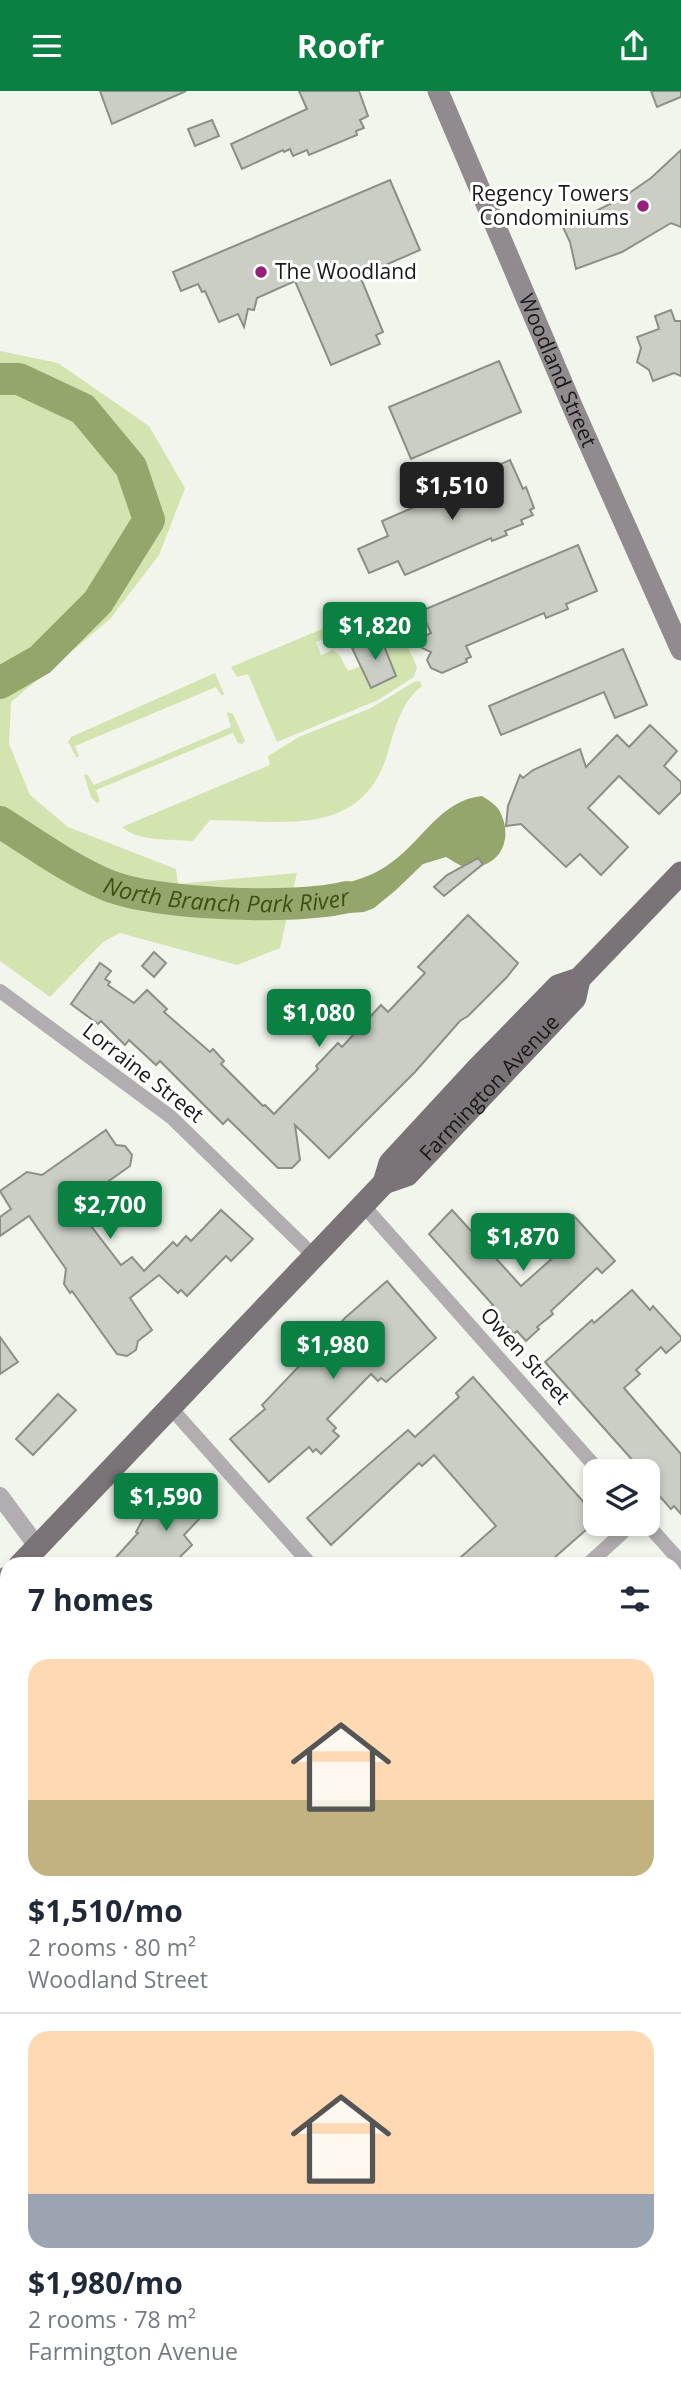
<!DOCTYPE html>
<html lang="en">
<head>
<meta charset="utf-8">
<style>
	:root { --surface:#fff; --page:#f6f6f7; --text:#1f2937; --muted:#747a83; --line:#e0e1e3; --accent:#0b8043 }
	body { margin:0; font-family:"Open Sans",sans-serif; background:var(--page); color:var(--text); height:100vh; display:flex; flex-direction:column; font-size:26px; white-space:nowrap }
	* { box-sizing:border-box; margin:0 }
	p { font-size:23px; color:var(--muted) }
	.icon { flex:none; width:38px; height:38px; fill:none; stroke:currentColor; stroke-width:2; stroke-linecap:round; stroke-linejoin:round }
	.map { position:relative; flex:1; overflow:hidden }
	.sheet { position:absolute; left:0px; top:1466px; width:682px; height:842px; display:flex; flex-direction:column; background:var(--surface); border-radius:21px 21px 0 0; box-shadow:0 4px 10px #0003 }
	.sheet>* { flex:none }
	.tools { position:absolute; left:583px; top:1368px; display:grid; gap:14px }
	.tools a { display:grid; place-items:center; width:77px; height:77px; border-radius:14px; background:var(--surface); box-shadow:0 4px 10px #0003; font-size:35px }
	.price { position:absolute; translate:-50% -60px; padding:0 16px; border-radius:7px; background:var(--accent); color:#fff; font-size:23px; line-height:46px; filter:drop-shadow(0 2px 4px #0008) }
	.price::after { content:''; position:absolute; left:50%; top:42px; width:21px; height:16px; margin-left:-10px; background:inherit; clip-path:polygon(0 0,100% 0,50% 100%) }
	.price.selected { background:#222; color:#fff }
	ul { padding:0; list-style:none }
	li { display:grid; align-content:center; gap:14px; height:371px; padding:0 28px }
	li+li { border-top:2px solid var(--line) }
	li span { display:grid; place-items:center; height:217px; border-radius:21px; color:#555 }
	li>.icon { margin-inline-start:auto }
	span .icon { width:126px; height:126px; fill:#fffc; stroke-width:1 }
	li b { font-size:30px }
	h2 { display:flex; justify-content:space-between; align-items:center; height:84px; padding:0 28px; font-size:30px }
	header { display:flex; justify-content:space-between; align-items:center; height:91px; padding:0 28px; background:var(--accent); color:#fff; font-size:32px; font-weight:700 }
	.map>svg:first-child { display:block }
</style>
</head>
<body>
<header><svg class="icon" aria-label="menu" viewBox="0 0 24 24"><path d="M4 6h16M4 12h16M4 18h16"/></svg>Roofr<svg class="icon" aria-label="share" viewBox="0 0 24 24"><path d="M12 15V3M7 8l5-5 5 5M5 13v7h14v-7"/></svg></header>
<div class="map">
<svg width="681" height="2307" viewBox="0 0 681 2307">
	<rect width="100%" height="100%" fill="#f1f5eb"/>
	<!-- green -->
	<g fill="#d3e4b0">
		<path d="M0,260l58,12 91,63 36,62 -26,67 -49,64 -99,83 -2,42 21,51 38,32 108,42 2,15 119,-11 -17,75 -43,17 -117,-32 -17,9 -53,55 -50,-36z"/>
		<path d="M360,519l17,6 -61,26 5,13 12,-5 7,6 8,15 39,-15 -5,-15 19,-9 16,35 -3,10 -36,23 -101,42 -29,-68 -11,3 -6,-10 127,-53z"/>
		<path d="M215,582l9,21 -2,2 -6,-9 -141,59 4,10 -2,2 -9,-16 3,-5z"/>
		<path d="M420,590l2,5c-21,16 -27,42 -34,66 -26,88 -106,68 -178,68l-17,21c-21,-2 -55,1 -71,-14l148,-62 -2,-9 31,-19 72,-29 43,-26z"/>
		<path d="M228,621l5,2 12,27 -3,3 -4,-1 -5,-10 -137,57 4,11 -3,2 -6,-6 -7,-22 3,-1 7,11 137,-58 -4,-13z"/>
	</g>
	<!-- water -->
	<path fill="#94a66c" d="M482,705c6,4 13,8 17,14 16,28 1,60 -33,57 -7,-1 -14,-7 -20,-10l-23,7 -27,26 -22,18 -10,4 -59,4 -1,-12 6,-14c27,-4 59,-10 82,-28 31,-22 49,-62 90,-66z"/>
	<g fill="none" stroke-linecap="round" stroke-linejoin="round">
		<!-- river -->
		<g stroke="#94a66c" stroke-width="32">
			<path d="M0,288h19l64,30 48,58 18,53 -51,82 -58,58 -40,23"/>
			<path id="s1" d="M0,731c35,22 69,47 107,63 47,20 190,25 240,12"/>
		</g>
	</g>
	<!-- building -->
	<g fill="#cacec4" stroke="#8c8f86" stroke-width="2">
		<path d="M100,0h86l-74,33z"/>
		<path d="M299,0h60l9,25 -8,4 4,8 -8,3 1,4 -48,20 -2,-5 -14,6 -3,-7 -6,3 -1,-2 -41,19 -11,-25 76,-35z"/>
		<path d="M651,0h30v6l-24,10z"/>
		<path d="M212,29l7,16 -24,10 -7,-17z"/>
		<path d="M681,59v77l-10,-4 -49,29 -46,17 -6,-27 -9,-19 25,-7 36,-18 29,-20z"/>
		<path d="M390,89l30,70 -60,26 23,56 -7,3 4,9 -49,21 -36,-84 -38,17 -3,12 -6,-1 -4,18 -6,-13 -19,8 -14,-31 -3,1 -4,-8 -17,7 -8,-19z"/>
		<path d="M671,219l4,11h6v55l-7,-3 -21,8 -4,-11 -12,-8 4,-14 -4,-11 22,-8 -4,-13z"/>
		<path d="M499,270l22,51 -110,47 -22,-52z"/>
		<path d="M510,369l13,29 3,-2 8,21 -4,2 3,5 -12,5 2,4 -18,7 2,4 -15,6 -1,-3 -86,37 -7,-14 -29,12 -11,-24 30,-13 -6,-15 97,-42 -1,-1 8,-4 -1,-3z"/>
		<path d="M578,454l19,46 -31,13 2,5 -22,9 -2,-5 -78,33 5,11 -5,2 1,3 -25,11 -11,-5 -4,-8 4,-8 -9,-4 -4,-9 13,-6 -10,-22z"/>
		<path d="M380,545l16,40 -25,12 -19,-40z"/>
		<path d="M623,558l24,56 -32,13 -11,-26 -103,43 -12,-29z"/>
		<path d="M650,634l27,26 -13,15 17,16v10l-22,22 -40,-38 -31,32 40,39 -27,28 -21,-21 -14,13 -45,-43 -15,2 2,-20 12,-31 3,3 10,-8 47,-21 6,18 31,-32 12,12z"/>
		<path d="M478,767l5,6 -39,32 -10,-9 13,-12z"/>
		<path d="M468,824l50,48 -11,14 -39,39 -8,5 -45,51 -86,86 -34,-33 5,35 -8,8h-14l-50,-49 -5,5 -63,-63 -4,4 -27,-25 -4,5 -24,-24 -3,3 -27,-20 29,-41 11,8 -6,8 5,3 -2,3 26,18 13,-13 20,19 -3,3 46,40 3,-3 11,12 -3,3 42,42 2,-1 9,9 44,-45 -2,-3 22,-23 4,4 39,-42 7,7 37,-39 -7,-6z"/>
		<path d="M154,861l12,11 -12,14 -12,-11z"/>
		<path d="M106,1039l10,15 9,1 7,9 -2,11 -55,39 46,60 11,-8 12,14 29,-29 4,4 9,-10 5,5 30,-31 32,29 -22,22 -5,-5 -39,40 -6,-6 -3,3 -19,-18 -29,23 22,32 -14,11 -2,9 -9,6 -10,-2 -45,-63 -2,2 -6,-9 2,-15 -37,-53 -29,20v-19l11,-8 -11,-18 27,-19 15,3z"/>
		<path d="M452,1119l69,76 43,-38 -7,-7 9,-8 -6,-6 13,-12 42,46 -13,12 -5,-5 -46,43 2,3 -16,13 2,2 -13,12 -9,-10 -3,3 -24,-26 3,-3 -64,-71z"/>
		<path d="M387,1190l49,57 -50,44 -5,-4 -3,3 -7,-7 -44,45 9,9 -3,3 6,5 -18,18 -5,-5 -3,3 -4,-5 -40,35 -39,-43 35,-30 -3,-4 83,-87z"/>
		<path d="M632,1199l18,20 3,-4 28,31v3l-15,13 -5,-6 -25,23 4,4 -16,14 57,66v60l-7,-8 -3,3 -16,-18 3,-3 -10,-12v-4h-5l-98,-110 47,-42 2,3z"/>
		<path d="M0,1246l18,25 -18,12z"/>
		<path d="M473,1286l122,138v7l-49,43h-94l44,-39 -62,-71 -12,11 -3,-3 -88,82 -24,-27 101,-88 7,7 44,-40 -3,-4z"/>
		<path d="M58,1303l18,16 -43,45 -17,-16z"/>
		<path d="M199,1394l17,16 -32,34 8,10 -20,20h-63l29,-32 -2,-1 7,-13 10,-7 4,3 4,-3 4,4 18,-19 3,2z"/>
	</g>
	<g fill="none" stroke-linecap="round" stroke-linejoin="round">
		<!-- minor -->
		<g stroke="#b1adb0" stroke-width="14">
			<path d="M0,900l171,126 143,139"/>
			<path d="M363,1114l237,267"/>
			<path d="M170,1316l141,158"/>
			<path d="M647,1433l34,38"/>
			<path d="M587,1474l45,-41"/>
			<path d="M0,2131l7,-7"/>
			<path d="M0,2169l7,6"/>
			<path d="M134,2301l6,6"/>
			<path d="M217,2307l6,-6"/>
			<path d="M652,2307l6,-6"/>
		</g>
		<!-- tertiary -->
		<path stroke="#b1adb0" stroke-width="18" d="M0,1405l37,50"/>
		<!-- secondary -->
		<g stroke="#918b8f" stroke-width="21">
			<path id="s2" d="M438,0l135,317 108,242"/>
			<path d="M0,1512l7,8"/>
			<path d="M676,2273l5,5"/>
		</g>
		<!-- primary -->
		<g stroke="#7a7378" stroke-width="23">
			<path d="M384,1092l6,-20 86,-93 82,-84 21,-7 102,-106"/>
			<path id="s3" d="M20,1474l364,-382 23,-8 168,-177 4,-19"/>
			<path d="M0,1495l7,-8"/>
		</g>
	</g>
	<!-- markers -->
	<g fill="#97207c" stroke="#fff" stroke-width="2.5">
		<circle cx="643" cy="115" r="7"/>
		<circle cx="261" cy="181" r="7"/>
	</g>
	<g text-anchor="middle" stroke-width="6" stroke-linejoin="round" paint-order="stroke">
		<!-- poi labels -->
		<g font-size="21" fill="#191a17" stroke="#fff" text-anchor="end">
			<text x="629" y="110">Regency Towers<tspan x="629" dy="24">Condominiums</tspan></text>
			<text x="275" y="188" text-anchor="start">The Woodland</text>
		</g>
		<!-- street labels -->
		<g font-size="21" fill="#191a17" stroke="#fff">
			<text dy="7" stroke="none"><textPath href="#s2" startOffset="304">Woodland Street</textPath></text>
			<text transform="translate(143 982) rotate(38)" y="7">Lorraine Street</text>
			<text dy="7" stroke="none"><textPath href="#s3" startOffset="672">Farmington Avenue</textPath></text>
			<text transform="translate(525 1265) rotate(48)" y="7">Owen Street</text>
		</g>
		<!-- water labels -->
		<g font-size="23" font-style="italic" fill="#3f500e" stroke="#fff">
			<text dy="8" stroke="none"><textPath href="#s1" startOffset="245">North Branch Park River</textPath></text>
		</g>
	</g>
</svg>
<div class="tools">
<a><svg class="icon" aria-label="layers" viewBox="0 0 24 24"><path d="M12 4l9 5-9 5-9-5zM3 14l9 5 9-5"/></svg></a>
</div>
<b class="price selected" style="left:452px;top:431px">$1,510</b>
<b class="price" style="left:375px;top:571px">$1,820</b>
<b class="price" style="left:319px;top:958px">$1,080</b>
<b class="price" style="left:110px;top:1150px">$2,700</b>
<b class="price" style="left:523px;top:1182px">$1,870</b>
<b class="price" style="left:333px;top:1290px">$1,980</b>
<b class="price" style="left:166px;top:1442px">$1,590</b>
<section class="sheet">
<h2>7 homes<svg class="icon" aria-label="filters" viewBox="0 0 24 24"><path d="M4 7h16M4 17h16"/><circle cx="9" cy="7" r="2"/><circle cx="15" cy="17" r="2"/></svg></h2>
<ul>
<li><span style="background:linear-gradient(#ffd9b3 65%,#c2b280 0)"><svg class="icon" aria-label="home" viewBox="0 0 24 24"><path d="M3 11l9-7 9 7M6 9v11h12V9"/></svg></span><div><b>$1,510/mo</b><p>2 rooms · 80 m²</p><p>Woodland Street</p></div></li>
<li><span style="background:linear-gradient(#ffd9b3 75%,#9aa5b1 0)"><svg class="icon" aria-label="home" viewBox="0 0 24 24"><path d="M3 11l9-7 9 7M6 9v11h12V9"/></svg></span><div><b>$1,980/mo</b><p>2 rooms · 78 m²</p><p>Farmington Avenue</p></div></li>
</ul>
</section>
</div>
</body>
</html>
